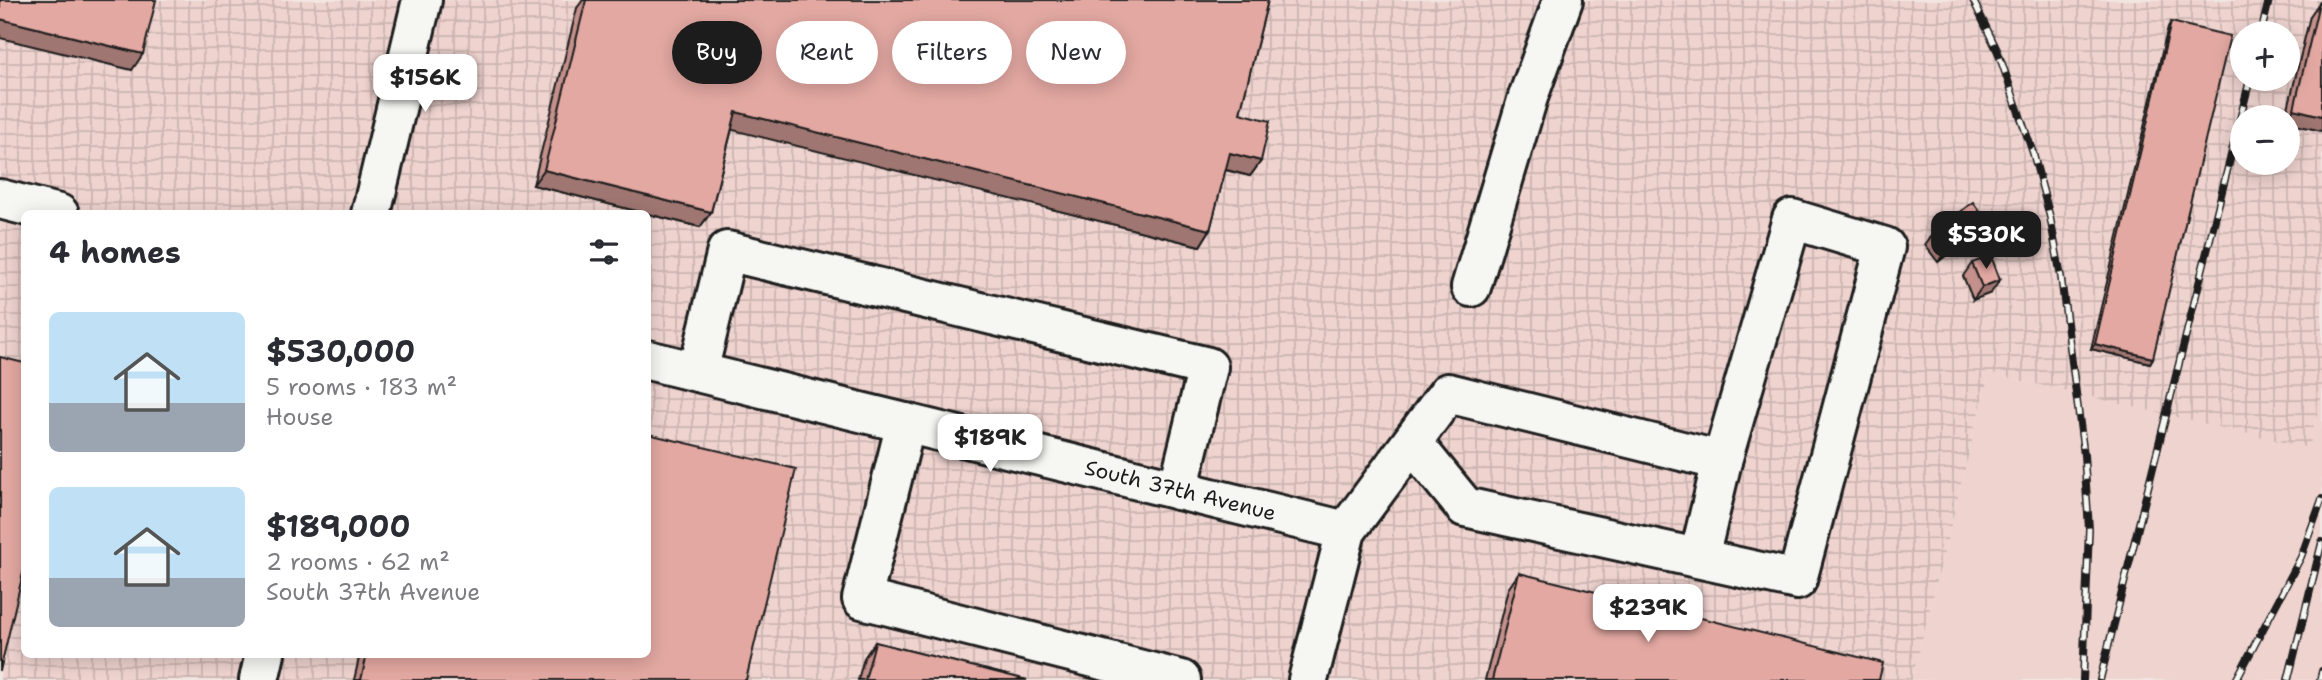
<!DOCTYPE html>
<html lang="en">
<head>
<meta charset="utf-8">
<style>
	:root { --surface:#fff; --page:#f7f7f7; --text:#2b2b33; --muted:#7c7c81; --accent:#1c1c1c }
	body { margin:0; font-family:"Shantell Sans",sans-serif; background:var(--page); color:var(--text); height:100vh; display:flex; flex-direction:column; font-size:26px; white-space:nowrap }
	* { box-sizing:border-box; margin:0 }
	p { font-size:23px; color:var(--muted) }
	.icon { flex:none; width:38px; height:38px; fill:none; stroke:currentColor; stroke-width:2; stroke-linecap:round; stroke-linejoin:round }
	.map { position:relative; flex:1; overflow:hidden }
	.side { position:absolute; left:21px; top:210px; width:630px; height:448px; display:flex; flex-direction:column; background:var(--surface); border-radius:10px; box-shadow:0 4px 18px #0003 }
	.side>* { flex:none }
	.hud { position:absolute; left:672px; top:21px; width:665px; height:63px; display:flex; gap:14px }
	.fabs { position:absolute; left:2230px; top:21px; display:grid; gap:14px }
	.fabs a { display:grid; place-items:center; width:70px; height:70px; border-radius:50%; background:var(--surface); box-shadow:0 4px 18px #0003; font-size:35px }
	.price { position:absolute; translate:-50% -60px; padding:0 16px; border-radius:14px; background:#fff; color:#222; font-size:23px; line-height:46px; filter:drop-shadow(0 2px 4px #0008) }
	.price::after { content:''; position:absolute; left:50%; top:42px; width:21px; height:16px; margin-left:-10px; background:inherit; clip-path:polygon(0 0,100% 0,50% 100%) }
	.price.selected { background:var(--accent); color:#fff }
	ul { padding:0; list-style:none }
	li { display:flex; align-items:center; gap:21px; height:175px; padding:0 28px }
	li span { display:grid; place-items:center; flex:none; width:196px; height:140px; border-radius:10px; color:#555 }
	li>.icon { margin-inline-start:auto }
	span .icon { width:84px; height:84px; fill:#fffc; stroke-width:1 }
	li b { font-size:30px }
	h2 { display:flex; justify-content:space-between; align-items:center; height:84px; padding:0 28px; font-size:30px }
	.chip { padding:0 24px; border-radius:32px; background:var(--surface); box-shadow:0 4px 18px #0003; font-size:24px; line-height:63px }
	.chip.selected { background:var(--accent); color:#fff }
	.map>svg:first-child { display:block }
</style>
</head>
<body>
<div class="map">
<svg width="2322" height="680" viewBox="0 0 2322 680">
	<defs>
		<pattern id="industrial-grid" width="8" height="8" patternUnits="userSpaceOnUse" patternTransform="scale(1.75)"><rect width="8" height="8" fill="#eed3cf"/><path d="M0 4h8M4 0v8" fill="none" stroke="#ccb5b1"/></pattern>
	</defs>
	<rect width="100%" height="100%" fill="#f2e6e2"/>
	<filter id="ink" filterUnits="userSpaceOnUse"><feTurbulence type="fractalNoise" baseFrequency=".0143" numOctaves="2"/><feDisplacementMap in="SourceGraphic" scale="14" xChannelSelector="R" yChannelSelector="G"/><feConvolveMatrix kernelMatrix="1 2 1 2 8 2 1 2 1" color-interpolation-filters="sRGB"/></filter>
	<g filter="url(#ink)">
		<!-- built -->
		<path fill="#eed3cf" d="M1989,373l320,74 13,-52v285h-410z"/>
		<!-- industrial -->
		<path fill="url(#industrial-grid)" fill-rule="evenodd" d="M0,0h2322v395l-13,53 -320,-75 -77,307h-1912zM2242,33h45v46h-45zM2242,117h45v46h-45zM24,214h624v440h-624z"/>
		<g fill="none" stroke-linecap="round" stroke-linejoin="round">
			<defs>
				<g id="minor">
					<path d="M0,199l59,15"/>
					<path d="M371,214l51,-214"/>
					<path d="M1471,287l57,-190 35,-97"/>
					<path id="s1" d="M648,360l698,171"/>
					<path d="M698,372l29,-121 481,116 -30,123"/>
					<path d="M906,423l-44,176 319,81"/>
					<path d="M1699,558l23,-97"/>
					<path d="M259,680l6,-26"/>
					<path d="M1308,680l38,-149 102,-138 274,68 70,-242 93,28 -88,333 -332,-73 -53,-65"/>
				</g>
			</defs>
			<!-- minor casing -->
			<use href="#minor" stroke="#1c1c1c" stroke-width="44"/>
			<!-- minor -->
			<use href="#minor" stroke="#f6f6f2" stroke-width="38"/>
			<defs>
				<g id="rail">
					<path d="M1973,0l25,52 35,101 17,64 11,60 23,178 5,74 -6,151"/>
					<path d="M2261,33l8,-33"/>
					<path d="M2100,680l150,-601"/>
					<path d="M2236,680l65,-123 21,-58"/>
					<path d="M2288,680l34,-138"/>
					<path d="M2320,680l2,-9"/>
				</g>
			</defs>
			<!-- rail casing -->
			<use href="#rail" stroke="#1c1c1c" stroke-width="8"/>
			<!-- rail -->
			<use href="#rail" stroke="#f6f6f2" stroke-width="5" stroke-dasharray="16" stroke-linecap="butt"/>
		</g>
		<!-- wall -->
		<g fill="#c3908b" stroke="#1c1c1c" stroke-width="2">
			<path d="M583,0h685l-28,113 21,48 -11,15 -25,-6 -15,60 -10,16 -468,-117 -21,83 -11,15 -167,-42 44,-177z"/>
			<path d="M2319,3l3,128 -35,-8v-6h-1l24,-101z"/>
			<path d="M2171,22l-18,336 -3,5 -59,-14 77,-322z"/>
			<path d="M1934,232h42l-38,30 -13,-17z"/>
			<path d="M1972,263l19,30 -18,7 -10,-24z"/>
			<path d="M1519,573l360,107h-394l23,-91z"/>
			<path d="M875,642l152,38h-169l6,-22z"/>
			<path d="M360,654h288l98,26h-392z"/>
		</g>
		<!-- shaded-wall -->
		<g fill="#9f7671" stroke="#1c1c1c" stroke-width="2">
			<path d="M0,19l143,35 -11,16 -132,-32z"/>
			<path d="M2294,109l28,7v15l-35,-8v-4z"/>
			<path d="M736,112l474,118 -10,16 -475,-118z"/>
			<path d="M1230,153l31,8 -11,15 -31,-8z"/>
			<path d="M544,170l167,42 -11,15 -167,-42z"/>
			<path d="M1985,219l-9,13 -38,30 9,-13z"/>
			<path d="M2000,280l-9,13 -18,7 9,-13z"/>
			<path d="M2095,344l58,14 -3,5 -59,-14z"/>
		</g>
		<!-- building -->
		<g fill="#e3a8a2" stroke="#1c1c1c" stroke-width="2">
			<path d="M0,0h156l-13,54 -143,-35z"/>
			<path d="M586,0h682l-28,113 30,8 -9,40 -31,-8 -20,77 -474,-118 -25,100 -167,-42z"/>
			<path d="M2319,3h3v113l-28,-7z"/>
			<path d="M2171,22l59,14 -77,322 -58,-14z"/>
			<path d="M1973,202l12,17 -38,30 -13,-17z"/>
			<path d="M1991,256l9,24 -18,7 -10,-24z"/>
			<path d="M0,357l24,6v206l-24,102z"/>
			<path d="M648,434l148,35 -50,211h-385l6,-26h281z"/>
			<path d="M1519,573l364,90 -4,17h-387z"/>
			<path d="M875,642l152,38h-162z"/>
		</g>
	</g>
	<g text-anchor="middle" stroke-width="5" stroke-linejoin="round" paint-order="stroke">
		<!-- street labels -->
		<g font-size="21" fill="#1c1c1c" stroke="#f6f6f2">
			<text dy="7" stroke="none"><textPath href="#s1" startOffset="548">South 37th Avenue</textPath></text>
		</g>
	</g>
</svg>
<div class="fabs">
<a>+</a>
<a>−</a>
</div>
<b class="price" style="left:425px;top:114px">$156K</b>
<b class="price selected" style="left:1986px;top:271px">$530K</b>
<b class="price" style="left:990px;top:474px">$189K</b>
<b class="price" style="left:1648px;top:644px">$239K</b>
<div class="hud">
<a class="chip selected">Buy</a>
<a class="chip">Rent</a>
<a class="chip">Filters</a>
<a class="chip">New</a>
</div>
<section class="side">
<h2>4 homes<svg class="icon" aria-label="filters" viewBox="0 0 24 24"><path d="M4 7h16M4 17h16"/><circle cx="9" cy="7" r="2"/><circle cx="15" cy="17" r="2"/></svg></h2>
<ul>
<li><span style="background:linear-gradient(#bfe0f5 65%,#9aa5b1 0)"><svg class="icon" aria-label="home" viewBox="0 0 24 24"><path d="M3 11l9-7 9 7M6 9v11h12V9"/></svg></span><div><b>$530,000</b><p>5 rooms · 183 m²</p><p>House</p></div></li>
<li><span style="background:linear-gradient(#bfe0f5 65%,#9aa5b1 0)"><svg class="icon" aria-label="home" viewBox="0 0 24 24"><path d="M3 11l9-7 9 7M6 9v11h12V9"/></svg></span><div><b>$189,000</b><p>2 rooms · 62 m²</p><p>South 37th Avenue</p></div></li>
</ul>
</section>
</div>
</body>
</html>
